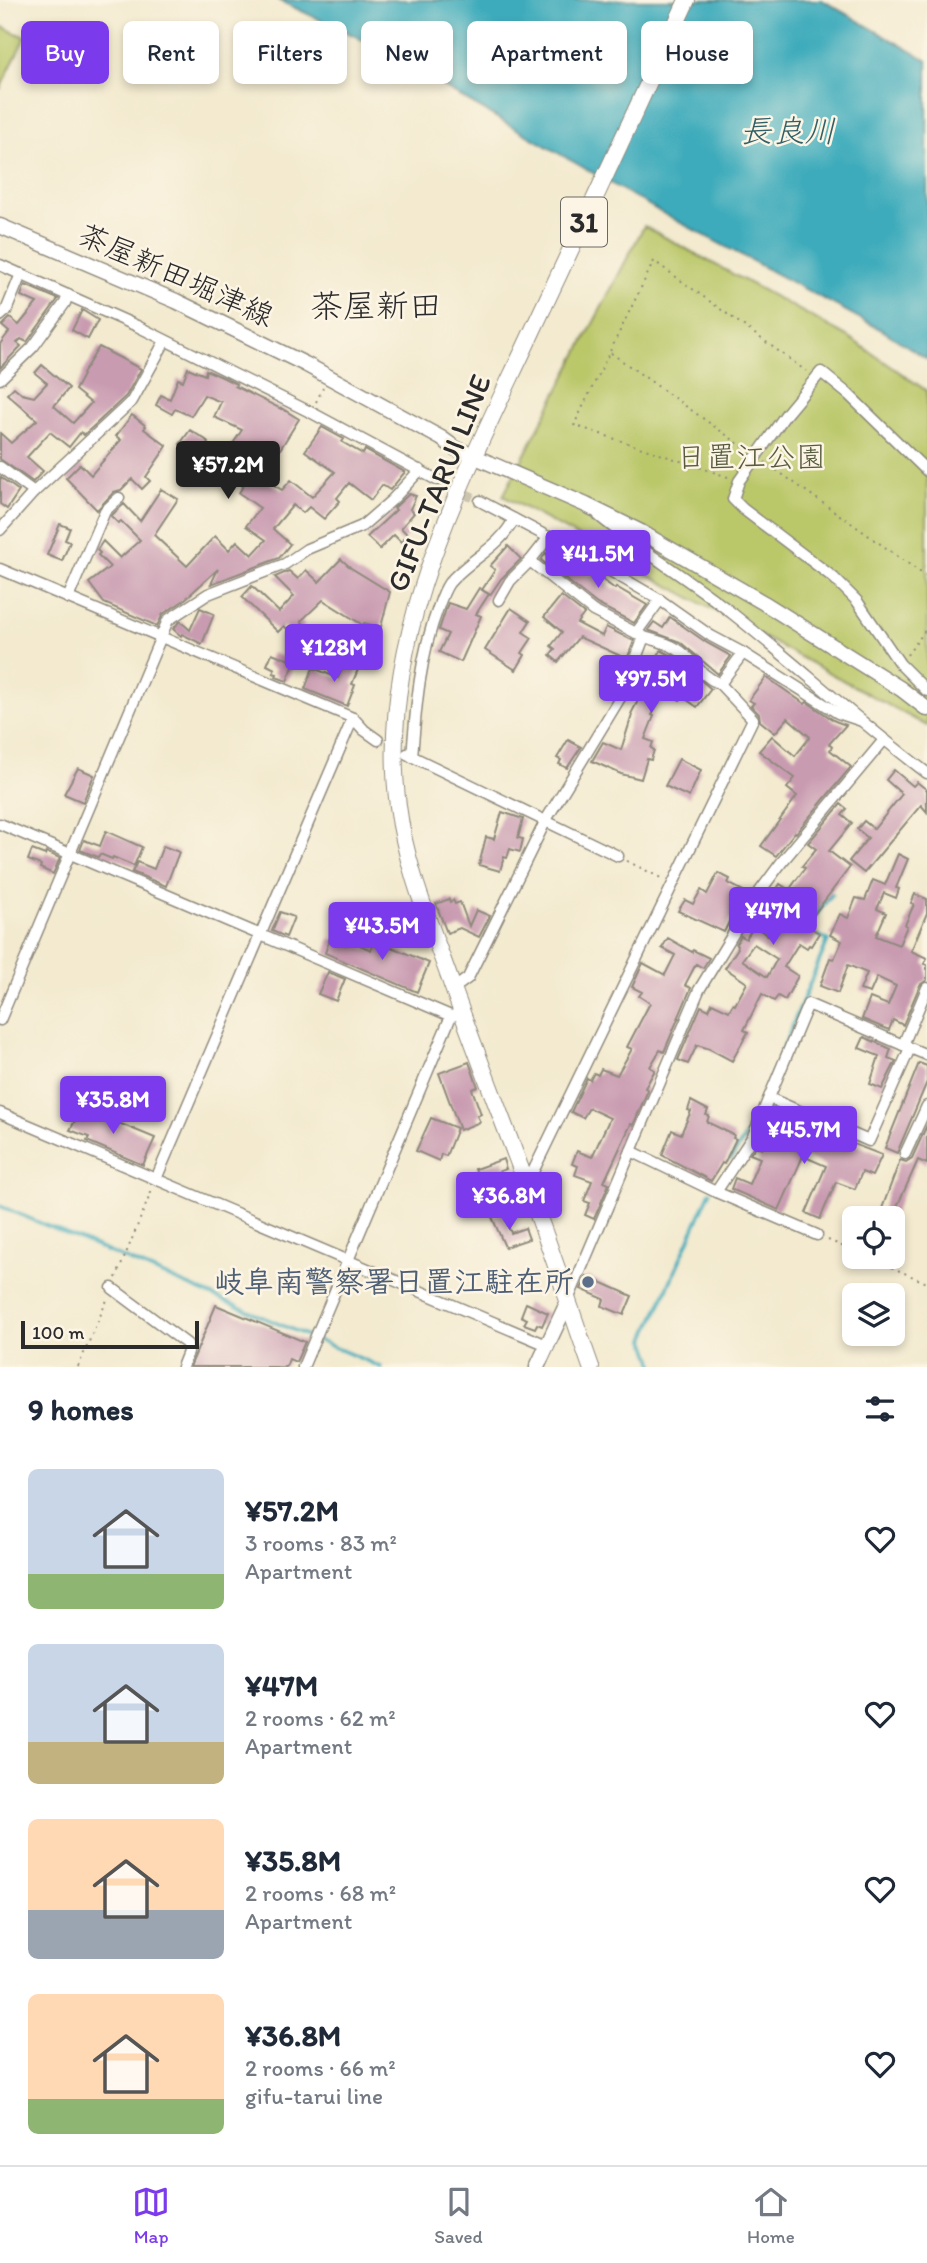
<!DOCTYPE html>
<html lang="en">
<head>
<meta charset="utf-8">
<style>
	:root { --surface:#fff; --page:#f2f2f3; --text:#1f2937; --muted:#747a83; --line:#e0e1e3; --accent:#7c3aed }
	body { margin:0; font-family:Itim,"Klee One",sans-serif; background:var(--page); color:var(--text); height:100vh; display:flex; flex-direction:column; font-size:26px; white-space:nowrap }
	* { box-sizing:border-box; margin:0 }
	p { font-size:23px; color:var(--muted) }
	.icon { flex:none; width:38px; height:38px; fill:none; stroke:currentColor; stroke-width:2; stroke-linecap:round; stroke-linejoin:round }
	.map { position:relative; height:1367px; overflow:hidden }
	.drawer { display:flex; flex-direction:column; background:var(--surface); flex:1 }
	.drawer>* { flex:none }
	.banner { position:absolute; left:21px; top:21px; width:886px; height:63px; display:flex; gap:14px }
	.fabs { position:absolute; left:842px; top:1206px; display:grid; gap:14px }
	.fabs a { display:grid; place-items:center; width:63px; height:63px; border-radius:10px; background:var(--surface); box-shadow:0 4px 10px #0003; font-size:35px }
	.scale { position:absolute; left:21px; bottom:18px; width:178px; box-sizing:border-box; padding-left:7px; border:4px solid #2b2b2b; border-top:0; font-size:19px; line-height:24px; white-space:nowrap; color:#2b2b2b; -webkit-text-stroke:5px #fcf5e5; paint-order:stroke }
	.price { position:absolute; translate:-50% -60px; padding:0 16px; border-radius:7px; background:var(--accent); color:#fff; font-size:23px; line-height:46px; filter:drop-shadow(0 2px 4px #0008) }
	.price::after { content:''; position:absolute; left:50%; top:42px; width:21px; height:16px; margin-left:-10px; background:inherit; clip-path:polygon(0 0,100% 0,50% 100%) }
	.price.active { background:#222; color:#fff }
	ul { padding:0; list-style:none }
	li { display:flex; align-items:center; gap:21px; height:175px; padding:0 28px }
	li span { display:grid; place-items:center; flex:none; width:196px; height:140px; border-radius:10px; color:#555 }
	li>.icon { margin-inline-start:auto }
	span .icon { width:84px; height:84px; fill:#fffc; stroke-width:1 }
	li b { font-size:30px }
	h2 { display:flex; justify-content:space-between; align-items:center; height:84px; padding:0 28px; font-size:30px }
	.tag { padding:0 24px; border-radius:10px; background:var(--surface); box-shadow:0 4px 10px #0003; font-size:24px; line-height:63px }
	.tag.active { background:var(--accent); color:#fff }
	.tabs { display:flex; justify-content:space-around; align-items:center; height:98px; border-top:2px solid var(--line); background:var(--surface); font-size:19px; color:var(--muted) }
	.tabs a { display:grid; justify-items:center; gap:4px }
	.tabs .active { color:var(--accent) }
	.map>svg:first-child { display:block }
</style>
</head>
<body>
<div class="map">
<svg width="927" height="1367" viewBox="0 0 927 1367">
	<rect width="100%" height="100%" fill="#fcf5e5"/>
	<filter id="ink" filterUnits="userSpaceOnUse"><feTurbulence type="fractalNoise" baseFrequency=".0143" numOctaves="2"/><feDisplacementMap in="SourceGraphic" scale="14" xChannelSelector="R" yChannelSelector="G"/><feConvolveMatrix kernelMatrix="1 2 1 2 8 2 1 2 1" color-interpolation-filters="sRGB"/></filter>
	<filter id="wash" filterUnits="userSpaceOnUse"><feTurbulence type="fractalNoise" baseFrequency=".00686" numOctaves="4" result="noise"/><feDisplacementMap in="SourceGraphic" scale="28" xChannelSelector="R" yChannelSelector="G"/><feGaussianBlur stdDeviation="1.57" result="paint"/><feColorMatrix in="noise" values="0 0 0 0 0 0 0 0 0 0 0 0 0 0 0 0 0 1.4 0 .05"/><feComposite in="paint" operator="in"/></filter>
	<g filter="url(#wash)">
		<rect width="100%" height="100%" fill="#f3eacf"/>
		<!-- green -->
		<g fill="#bbc86a" stroke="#737a4a" stroke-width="2">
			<path d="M0,26l25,11 -25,52z"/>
			<path d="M644,226l203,110 80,55v335l-424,-230z"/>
		</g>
		<!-- water -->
		<path fill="#3dabbb" stroke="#346b73" stroke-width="2" d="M278,0h544l105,60v299l-45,-29 -218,-116 -309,-178z"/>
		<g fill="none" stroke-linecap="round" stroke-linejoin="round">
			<!-- stream -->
			<g stroke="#3dabbb" stroke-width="3.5">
				<path d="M807,927l25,-33"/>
				<path d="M731,1159l17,-27 80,-192 -14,-7"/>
				<path d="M0,1206l381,161"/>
				<path d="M655,1367l-10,-28 65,-147"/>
			</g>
		</g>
		<g id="blocks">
			<!-- building -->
			<g fill="#c99bb1" fill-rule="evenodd">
				<path d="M25,285l33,14 -31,43 -6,-3 -4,4 4,3 -21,22v-24l9,-12 -7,-6 8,-8 9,7 18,-22 -16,-7z"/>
				<path d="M82,310l16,10 -10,19 -16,-9z"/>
				<path d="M99,347l42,22 -15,27 -42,39 -3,-3 -12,15 -19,-15 -23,25 16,14 -10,11 -33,-23v-26l11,10 26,-23 -30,-26 7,-7 8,7 12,3 13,-14 -12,-10 7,-8 27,23 -15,18 19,17 18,-20 -16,-13 8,-15 -1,-1z"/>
				<path d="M188,368l17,7 1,-5 16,7 14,7 -1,2 46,23v-1l18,11 -20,32 -1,-1 -5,7 -16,-10 -13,20 38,23 9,-10 21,17 23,-25 -30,-21 17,-24 22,12 -2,3 21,12 2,-4 40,22 -15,18 -8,-5 -11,15 -22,-17 -12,15 3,3 -16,18 -15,-12 -6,6 -10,-8 -20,24 17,15 -11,14 -68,26 7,-15 -35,32 -20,13 -6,12 -53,-23 -15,-20 21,-16 -12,-12 2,-2 -3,-3 6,-9 17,17 20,-18 -19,-19 -3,2 -7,-7 13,-12 16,17 21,-32 17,10 -24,36 33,31 28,-30 14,14 8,-9 15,14 14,-15 -20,-14 14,-18 -21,-15 5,-9 -64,-40 10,-14 16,10 2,3 -3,5 17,12 20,-30 -28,-13 7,-15 -17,-7 -13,21 -16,-7 -3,5 -16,-9 5,-10 9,4 8,-20 5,2z"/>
				<path d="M132,415l14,11 -2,3 23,17 -21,31 4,4 -8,8 -10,-10 -11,11 -7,2 -17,18 -31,-32 14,-14 11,11 30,-35 -5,-4z"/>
				<path d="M0,477l19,14 -12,18 -7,-5z"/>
				<path d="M409,494l7,2 -6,13 4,4 -13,15 7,7 -7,7 -7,-7 -14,14 -13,-12 29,-27 -2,-2z"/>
				<path d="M60,524l10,4 -5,12 5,2 -8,19 -15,-6z"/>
				<path d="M508,546l13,13 -20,20 -11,16 -8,-5 13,-20 -5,-4z"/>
				<path d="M546,553l15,12 4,-6 24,16 3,-3 23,17 1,-2 31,18 -13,18 -37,-19 -56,-44z"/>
				<path d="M341,559l10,9 39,24 -9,35 -17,-4 -1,2 -40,-25 -22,21 4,4 -10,11 -11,-10 -6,6 -36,-35 10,-11 27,26 15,-16 -19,-19 14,-6 9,8 8,-9 13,12z"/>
				<path d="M479,588l10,6 -13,20 5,2 -20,46 -22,-10 9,-18 -9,-4 9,-27 18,6z"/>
				<path d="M561,596l23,18 -7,9 25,13 4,-9 28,14 -7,18 -48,-22 -21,25 -8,-7 5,-6 -4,-3 11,-14 -18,-15z"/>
				<path d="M200,608l14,6 -12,30 -20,-10 -1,2 -8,-7 7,-8 10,9z"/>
				<path d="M511,608l19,13 -7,11 9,6 -10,15 3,2 -9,15 -31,-20z"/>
				<path d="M670,617l37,26 24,13 -13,18 -38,-32 -32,-12 6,-8 9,6z"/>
				<path d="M661,650l15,8 35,31 -14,18 -14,-10 -3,3 -15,-9 -13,24 2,1 -9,23 8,3 -2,6 3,2 -3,10 -4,-1 -6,20 -20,-5 -29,-13 11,-19 18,8 11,-35 -1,-1 14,-27 -3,-1z"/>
				<path d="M272,653l23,9 -8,19 -11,-4 1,-3 -4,-1 2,-4 -8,-4z"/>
				<path d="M345,661l14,6 -7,17 3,1 -8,21 -42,-17 8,-21 25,10z"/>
				<path d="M766,677l39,27 2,-2 28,19 11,4 -17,19 3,3 -2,3 21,17 -55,66 -1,-1 -19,24 -15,-10 36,-50 -10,-8 8,-10 -36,-27 13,-15 23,20 15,-19 -22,-19 -13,15 -15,-12 -1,-7 -8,-8 3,-3 -5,-3z"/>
				<path d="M568,740l13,7 -14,21 -8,-4 2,-4 -4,-2z"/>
				<path d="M679,759l22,11 -12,27 -24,-11z"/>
				<path d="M78,768l16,7 -11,27 -19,-8z"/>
				<path d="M894,770l19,16 4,-4 10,8v22l-6,-7 -57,68 -15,-12 19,-23 -11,-9 7,-8 10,8 28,-35 -16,-14z"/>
				<path d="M841,804l6,5 -5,6 10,8 -23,28 21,16 -44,58 13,8 -8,13 -2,-1 -2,3 -8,-5 -15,24 14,9 -13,24 -7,-4 -4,5 -12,-7 -18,36 4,2 -16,29 -22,-12 -13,-4 -9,19 -10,-4 23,-54 8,4 3,-7 17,8 4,-7 2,1 12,-22 -22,-15 13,-20 -2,-4 5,-8 5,3 8,-13 14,9 13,-21 -11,-8 6,-10 -3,-1 7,-11 9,6 16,-22 -3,-2 14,-17 -8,-6zM754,944l23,15 -10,18 -25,-17z"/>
				<path d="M502,812l21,7 -5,19 5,1 -3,13 -10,-3 -3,9 -3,-1 -4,14 -21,-6 7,-28 8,2z"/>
				<path d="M106,831l36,16 -8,19 -21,-9 -1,2 -12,-5 -2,3 -18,-7 4,-10 16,6z"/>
				<path d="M163,846l16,6 -13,34 -34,-14 5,-10 17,7z"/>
				<path d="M32,850l13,5 1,-3 14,6 -7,16 -13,-6 1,-3 -13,-5z"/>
				<path d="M898,854l10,5 -12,29 3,1 -3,9 -12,-5 -7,16 9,4 -10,23 23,9 8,-19 -2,-1 9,-21 -3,-1 4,-9 12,5v14l-16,38 16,7 -3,6 3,1v15l-7,5 -17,40 -10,-5 -4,10 -27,-11 8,-21 18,7 8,-19 -19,-9 -7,16 -10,-3 7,-17 -19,-8 -10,28 -18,-7 10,-28 4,1 8,-18 -12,-6 10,-21 8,4 8,-20 9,2 8,-20 12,5z"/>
				<path d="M718,873l12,6 -2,4 17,9 -9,18 2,1 -5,8 -2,-1 -7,14 -46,-21 7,-11 8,4 8,-14 6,4z"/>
				<path d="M449,899l1,3 3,-2 2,4 5,-2 9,24 7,-16 14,6 -11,21 -19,-9 -13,5 -11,-29z"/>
				<path d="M280,912l14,5 -8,20 -14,-6z"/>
				<path d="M330,938l16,7 2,-5 23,10 4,-10 54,23 -12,29 -92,-39z"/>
				<path d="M668,938l24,14 1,-2 16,8 -6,10 -7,-4 -11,21 6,3 -27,64 -4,-2 -10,17 5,3 -10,18 3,2 -13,31 -2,4 -2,-1 -27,58 5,2 -15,35 -9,-4 5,-12 -6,-2 8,-20 -17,-6 3,-9 -6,-2 5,-13 15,6 18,-39 -21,-10 -6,10 -12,-6 16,-34 3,2 4,-7 4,2 3,-6 16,6 15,-26 -5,-2 23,-44 -11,-7 3,-4 -10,-5 11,-24 22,12 10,-20 -13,-7z"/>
				<path d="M328,972l17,7 -9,22 -18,-7z"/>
				<path d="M864,1037l27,12 -3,9 8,3 -14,28 -12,-5 9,-28 -20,-8z"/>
				<path d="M469,1062l9,25 -6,2 9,25 -4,2 3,6 -20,8 -21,-57z"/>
				<path d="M919,1063l8,3v16l-30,71 -12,-5z"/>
				<path d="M691,1101l17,9 -2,5 3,1 -2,6 27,13 -1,3 3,1 -12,25 -2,-1 -11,18 -49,-26 10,-25 9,4 10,-23 -3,-1z"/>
				<path d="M82,1108l73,30 -12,27 -56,-24 2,-4 -19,-7z"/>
				<path d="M431,1118l26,10 -11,28 -5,-2 -2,7 -23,-10z"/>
				<path d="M798,1120l20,8 -6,13 21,9 5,-12 44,17 -10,21 -10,-4 -7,17 -19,-7 -16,37 -14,-6 20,-47 -23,-10 -24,54 -48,-21 4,-11 14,6 11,-26 -10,-4 6,-8 6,3 12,-28 21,8z"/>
				<path d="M927,1125v39l-9,-4 -26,58 -12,-4 20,-54 6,2 6,-4z"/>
				<path d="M503,1159l3,10 -27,10 -4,-10z"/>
				<path d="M503,1213l8,20 14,-5 4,11 -24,8 -13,-30z"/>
				<path d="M587,1276l45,20 -8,19 -22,-9 2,-7 -23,-10z"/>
				<path d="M526,1303l22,10 -6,13 -5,-2 -2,4 -11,-4 3,-5 -6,-3z"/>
				<path d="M216,1305l89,37 -9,20 -7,-3 -3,8h-96z"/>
			</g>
		</g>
	</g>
	<g filter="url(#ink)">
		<use href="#blocks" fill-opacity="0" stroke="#8f8a7d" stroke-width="2"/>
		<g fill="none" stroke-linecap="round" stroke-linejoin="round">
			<!-- street-tunnel -->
			<path stroke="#cbc4ae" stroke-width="10" stroke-dasharray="10 5" stroke-linecap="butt" d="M437,480l43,21"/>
			<defs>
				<g id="street">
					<path d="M0,265l137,61 177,88 123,66"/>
					<path d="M0,316l6,-5 15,-37"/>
					<path d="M0,379l33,-32 32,-44 3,-8"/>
					<path d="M0,467l34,25"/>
					<path d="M927,471l-79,-77 -27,-22 -35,42 -47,67 -6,18 10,10 91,69 23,23 43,63 27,27"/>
					<path d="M480,501l108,57 72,42 51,36 32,17 95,60 21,7"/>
					<path d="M599,516c41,34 87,61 129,94 67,53 130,111 199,163"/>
					<path d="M0,530l34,-38 98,-91 33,-60"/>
					<path d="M549,537l-19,24 63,50 51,26"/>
					<path d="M0,569l353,149 11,12 14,10"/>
					<path d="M68,598l37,-87 14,-13"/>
					<path d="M499,600l11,-19 20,-20"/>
					<path d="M636,633l24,-33"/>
					<path d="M407,754l211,102"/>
					<path d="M412,757c4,-52 8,-101 26,-149 3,-9 6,-18 11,-25 20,-24 51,-35 65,-64"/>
					<path d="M0,824l451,192"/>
					<path d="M927,988l-24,57 24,10"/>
					<path d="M453,989l15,-11 78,-158 77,-127 21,-56c15,4 30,8 41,18 12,12 19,22 35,29l23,-31"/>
					<path d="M0,1020l168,-400 40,-26 77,-30 22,-15 55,-23 30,-26 28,-30"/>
					<path d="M769,1098l100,43 41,-93"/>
					<path d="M0,1113l547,232"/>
					<path d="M631,1151l85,41 101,43"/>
					<path d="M905,1154l22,-48"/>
					<path d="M156,1179l197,-461"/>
					<path d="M527,1184l226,-465 -33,-35"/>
					<path d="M716,1192l37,-56 55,-132 95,41"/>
					<path d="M112,1288l75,56 1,8 -6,15"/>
					<path d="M568,1300l131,-310 56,-92 26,-35 103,-123"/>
					<path d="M303,1367l148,-351 5,-1"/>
				</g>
				<g id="secondary">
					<path d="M0,226l176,75 129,63 136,74 14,10 131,57 55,27 123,71 137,86 26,20"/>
					<path d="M537,1367l31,-66"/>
				</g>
				<path id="primary" d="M591,1367c-22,-62 -42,-125 -66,-187 -24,-64 -49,-128 -72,-192 -21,-60 -47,-119 -55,-182 -23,-171 71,-337 140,-487 50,-106 100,-213 149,-319"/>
			</defs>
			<!-- street casing -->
			<use href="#street" stroke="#8f8a7d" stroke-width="13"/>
			<!-- secondary casing -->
			<use href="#secondary" stroke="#8f8a7d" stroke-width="17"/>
			<!-- primary casing -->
			<use href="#primary" stroke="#8f8a7d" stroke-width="18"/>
			<!-- path -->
			<g stroke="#8f8a7d" stroke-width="2" stroke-dasharray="2 5" stroke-linecap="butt">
				<path d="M611,353l135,96"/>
				<path d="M316,402l7,-14"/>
				<path d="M765,462l162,115"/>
				<path d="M728,477l-154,-52 80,-164 152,110"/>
				<path d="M907,655l20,-27"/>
				<path d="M627,861l36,18"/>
				<path d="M828,1240l26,11"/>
				<path d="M866,1256l61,27"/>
				<path d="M116,1278l36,-88"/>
				<path d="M78,1367l29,-67"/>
			</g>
			<!-- street -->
			<use href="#street" stroke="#fff" stroke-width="10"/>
			<!-- secondary -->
			<use href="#secondary" stroke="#fff" stroke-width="14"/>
			<!-- primary -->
			<use href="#primary" stroke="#fff" stroke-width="16"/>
		</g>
	</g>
	<!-- markers -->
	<circle fill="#5c6f8a" stroke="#fcf5e5" stroke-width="2.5" cx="588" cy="1282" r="7"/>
	<g text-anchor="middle" stroke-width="5" stroke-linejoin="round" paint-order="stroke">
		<!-- shield labels -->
		<rect fill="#fcf5e5" stroke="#6a6863" stroke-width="2" x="561" y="197.5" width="46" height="49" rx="5"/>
		<g font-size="28" font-weight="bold" fill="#2b2b2b">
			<text x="584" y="232">31</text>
		</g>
		<!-- street labels -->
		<g font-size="30" fill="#2b2b2b" stroke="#fcf5e5">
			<text transform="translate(176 275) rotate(24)" y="10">茶屋新田堀津線</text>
			<text transform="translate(439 483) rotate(-68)" y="10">GIFU-TARUI LINE</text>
		</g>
		<!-- park labels -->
		<g font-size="30" fill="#565a3e" stroke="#fcf5e5">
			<text x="751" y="467">日置江公園</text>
		</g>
		<!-- service labels -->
		<g font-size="30" font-weight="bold" fill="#4e5e75" stroke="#fcf5e5" text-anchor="end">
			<text x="574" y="1292">岐阜南警察署日置江駐在所</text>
		</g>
		<!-- water labels -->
		<g font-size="32" font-style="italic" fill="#325e65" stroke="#fcf5e5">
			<text x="788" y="142">長良川</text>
		</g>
		<!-- quarter labels -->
		<g font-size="33" fill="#2b2b2b" stroke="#fcf5e5">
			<text x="376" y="317">茶屋新田</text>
		</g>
	</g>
</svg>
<div class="fabs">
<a><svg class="icon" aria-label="locate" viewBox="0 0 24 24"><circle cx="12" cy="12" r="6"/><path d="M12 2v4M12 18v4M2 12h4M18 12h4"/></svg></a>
<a><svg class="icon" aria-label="layers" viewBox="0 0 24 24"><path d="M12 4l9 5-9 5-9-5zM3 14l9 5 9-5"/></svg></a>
</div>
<div class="scale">100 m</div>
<b class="price active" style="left:228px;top:501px">¥57.2M</b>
<b class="price" style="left:598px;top:590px">¥41.5M</b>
<b class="price" style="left:334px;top:684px">¥128M</b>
<b class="price" style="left:651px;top:715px">¥97.5M</b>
<b class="price" style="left:773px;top:947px">¥47M</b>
<b class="price" style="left:382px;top:962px">¥43.5M</b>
<b class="price" style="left:113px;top:1136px">¥35.8M</b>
<b class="price" style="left:804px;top:1166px">¥45.7M</b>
<b class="price" style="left:509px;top:1232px">¥36.8M</b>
<div class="banner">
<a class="tag active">Buy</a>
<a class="tag">Rent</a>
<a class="tag">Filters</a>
<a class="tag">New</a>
<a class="tag">Apartment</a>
<a class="tag">House</a>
</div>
</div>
<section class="drawer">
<h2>9 homes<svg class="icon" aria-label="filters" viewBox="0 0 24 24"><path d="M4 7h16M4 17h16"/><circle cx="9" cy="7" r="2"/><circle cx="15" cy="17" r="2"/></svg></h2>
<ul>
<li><span style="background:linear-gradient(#c9d6e8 75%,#8fb573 0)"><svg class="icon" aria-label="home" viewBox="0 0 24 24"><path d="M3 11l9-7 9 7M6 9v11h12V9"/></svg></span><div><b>¥57.2M</b><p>3 rooms · 83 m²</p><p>Apartment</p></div><svg class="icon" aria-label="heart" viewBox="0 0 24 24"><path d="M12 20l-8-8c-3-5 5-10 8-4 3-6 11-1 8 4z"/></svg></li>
<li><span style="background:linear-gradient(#c9d6e8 70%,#c2b280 0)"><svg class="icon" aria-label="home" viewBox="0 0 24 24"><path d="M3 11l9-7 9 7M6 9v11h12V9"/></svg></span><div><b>¥47M</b><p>2 rooms · 62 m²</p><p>Apartment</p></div><svg class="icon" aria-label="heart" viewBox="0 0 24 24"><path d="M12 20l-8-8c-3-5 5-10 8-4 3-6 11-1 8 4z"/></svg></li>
<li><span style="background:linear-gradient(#ffd9b3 65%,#9aa5b1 0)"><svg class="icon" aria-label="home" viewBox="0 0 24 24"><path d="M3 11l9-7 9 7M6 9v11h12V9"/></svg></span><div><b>¥35.8M</b><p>2 rooms · 68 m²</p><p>Apartment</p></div><svg class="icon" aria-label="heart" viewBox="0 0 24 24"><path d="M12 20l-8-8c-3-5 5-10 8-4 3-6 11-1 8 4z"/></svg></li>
<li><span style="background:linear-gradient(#ffd9b3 75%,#8fb573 0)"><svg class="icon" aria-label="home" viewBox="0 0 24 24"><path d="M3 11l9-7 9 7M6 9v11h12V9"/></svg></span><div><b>¥36.8M</b><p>2 rooms · 66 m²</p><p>gifu-tarui line</p></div><svg class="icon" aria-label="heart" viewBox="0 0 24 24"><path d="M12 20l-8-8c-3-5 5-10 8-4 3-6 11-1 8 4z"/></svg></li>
</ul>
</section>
<nav class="tabs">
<a class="active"><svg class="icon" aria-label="map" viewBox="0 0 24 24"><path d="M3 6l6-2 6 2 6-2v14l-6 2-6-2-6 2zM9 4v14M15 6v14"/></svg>Map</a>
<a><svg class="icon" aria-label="saved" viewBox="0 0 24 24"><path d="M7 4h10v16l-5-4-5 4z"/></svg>Saved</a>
<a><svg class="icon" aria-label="home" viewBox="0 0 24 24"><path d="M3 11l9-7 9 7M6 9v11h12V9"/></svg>Home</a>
</nav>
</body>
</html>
